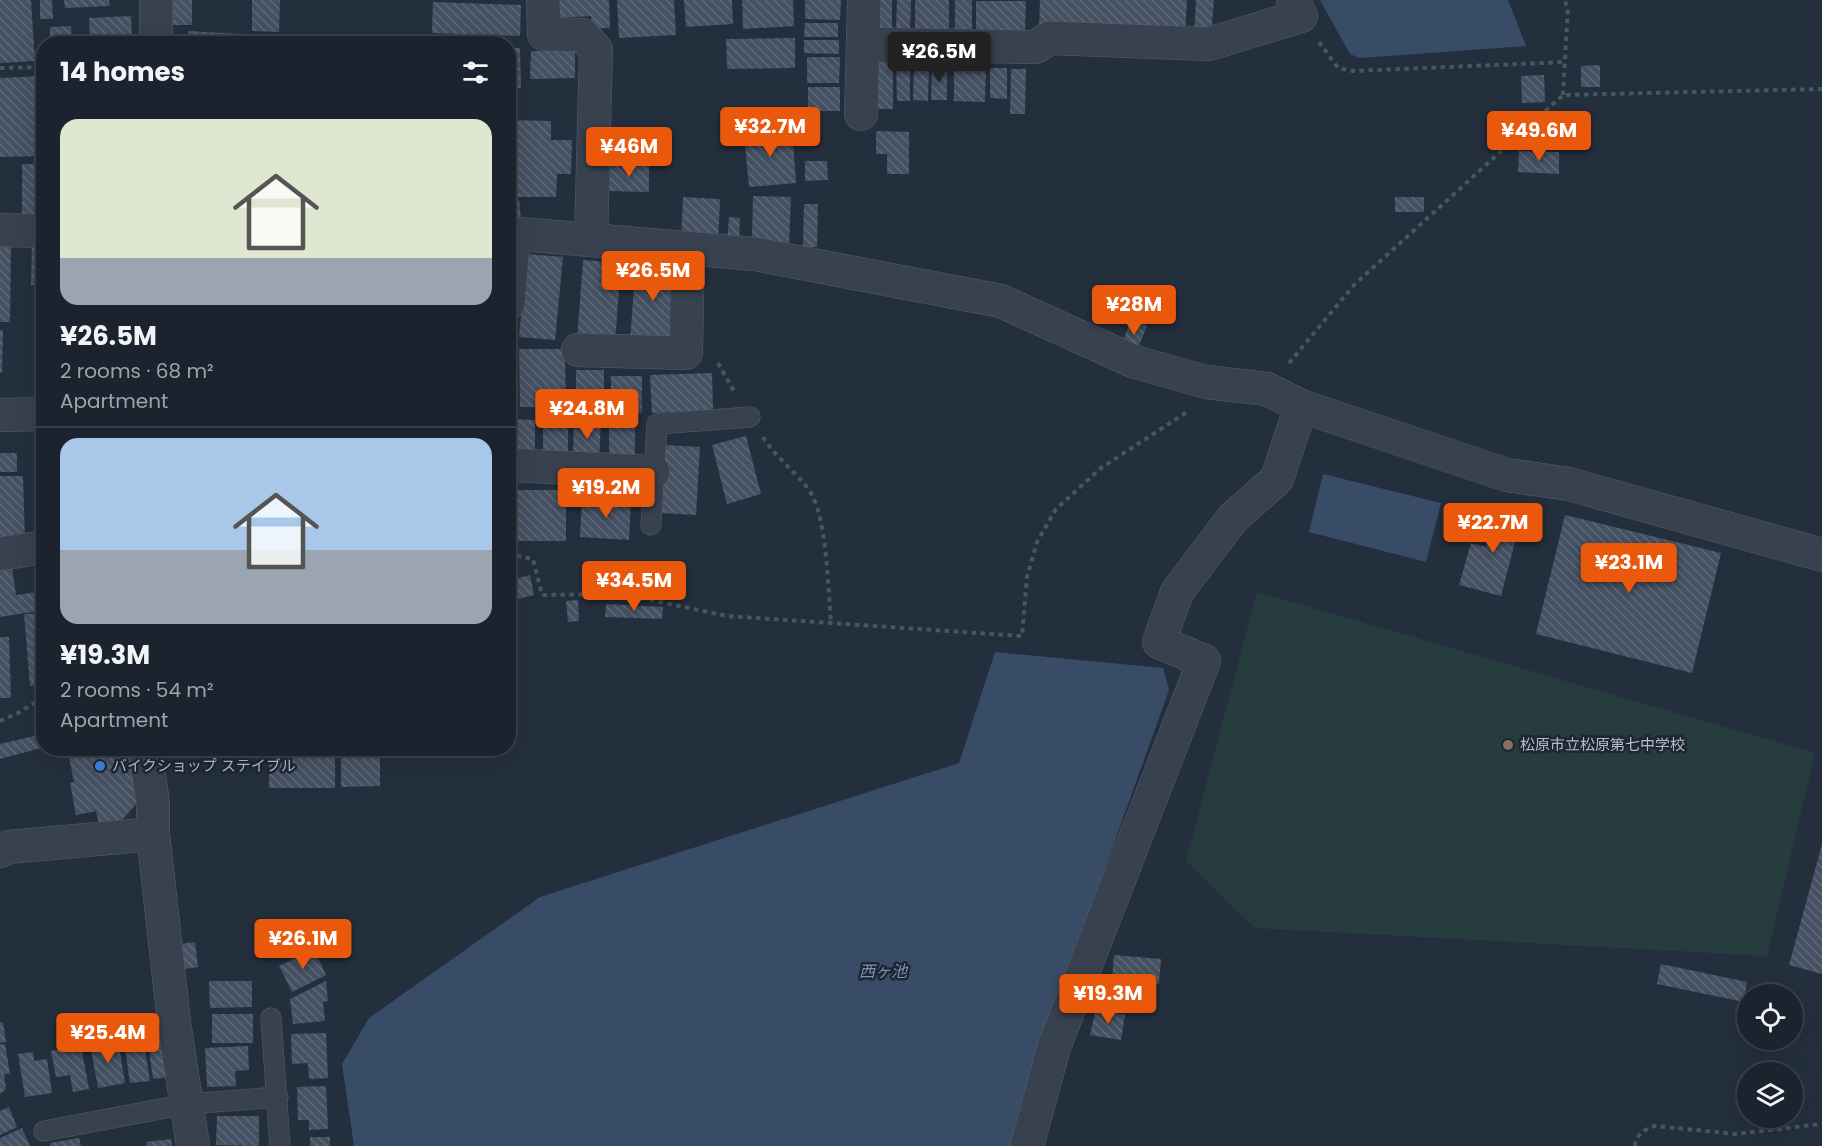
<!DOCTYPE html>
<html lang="en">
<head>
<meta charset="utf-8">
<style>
	:root { --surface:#1b232e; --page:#242b36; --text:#f1f3f6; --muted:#a0a4aa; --line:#39404a; --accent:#ea580c }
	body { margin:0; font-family:Poppins,"Noto Sans JP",sans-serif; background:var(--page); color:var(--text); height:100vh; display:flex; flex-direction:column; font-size:22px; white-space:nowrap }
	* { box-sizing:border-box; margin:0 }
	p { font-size:20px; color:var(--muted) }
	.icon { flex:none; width:33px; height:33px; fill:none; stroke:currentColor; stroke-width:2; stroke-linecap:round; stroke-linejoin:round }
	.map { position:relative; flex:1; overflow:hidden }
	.drawer { position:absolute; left:36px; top:36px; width:480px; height:720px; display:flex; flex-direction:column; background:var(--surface); border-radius:24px; box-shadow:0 6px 24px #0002,0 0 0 2px var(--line) }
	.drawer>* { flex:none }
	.tools { position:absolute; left:1737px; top:984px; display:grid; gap:12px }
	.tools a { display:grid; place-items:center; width:66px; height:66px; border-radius:50%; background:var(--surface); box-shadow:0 6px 24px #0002,0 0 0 2px var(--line); font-size:30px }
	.price { position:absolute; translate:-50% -51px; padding:0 14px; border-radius:6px; background:var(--accent); color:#fff; font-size:20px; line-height:39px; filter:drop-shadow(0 2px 3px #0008) }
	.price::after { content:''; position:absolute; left:50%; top:36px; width:18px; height:14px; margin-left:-9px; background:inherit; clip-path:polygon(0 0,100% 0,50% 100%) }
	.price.current { background:#222; color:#fff }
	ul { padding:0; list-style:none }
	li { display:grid; align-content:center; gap:12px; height:318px; padding:0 24px }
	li+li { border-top:2px solid var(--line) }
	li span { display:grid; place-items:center; height:186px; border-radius:18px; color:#555 }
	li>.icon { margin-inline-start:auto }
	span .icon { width:108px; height:108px; fill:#fffc; stroke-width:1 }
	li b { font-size:26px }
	h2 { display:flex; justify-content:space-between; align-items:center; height:72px; padding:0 24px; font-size:26px }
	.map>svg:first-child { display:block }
</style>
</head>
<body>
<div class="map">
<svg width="1822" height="1146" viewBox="0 0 1822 1146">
	<defs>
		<pattern id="building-back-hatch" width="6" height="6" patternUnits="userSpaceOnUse" patternTransform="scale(1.5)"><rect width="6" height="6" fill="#455162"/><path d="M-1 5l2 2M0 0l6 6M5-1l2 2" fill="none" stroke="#5d6877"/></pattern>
	</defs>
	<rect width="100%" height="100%" fill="#242f3e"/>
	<!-- pitch -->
	<path fill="#263c3f" d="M1257,592l558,161 -48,203 -512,-28 -69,-67z"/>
	<!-- water -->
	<g fill="#394c67">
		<path d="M1320,0h188l18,46 -166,12 -10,-4z"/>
		<path d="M1323,474l118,29 -15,59 -117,-30z"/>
		<path d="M995,652l168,16 6,22 -128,357 -29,99h-658l-12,-82 27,-46 171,-121 419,-134z"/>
	</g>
	<!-- building -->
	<g fill="url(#building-back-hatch)">
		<path d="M0,0h31l4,61 -35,2z"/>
		<path d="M40,0h12l1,19h-13z"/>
		<path d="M64,0h45l1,6 -45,2z"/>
		<rect x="169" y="0" width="23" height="25"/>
		<path d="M252,0h28l-1,32 -27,-1z"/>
		<path d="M558,0h51l1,28 -18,1 -1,-13 -32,2z"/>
		<path d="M617,0h57l2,35 -57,3z"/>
		<path d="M684,0h48l1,24 -47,3z"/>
		<path d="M742,0h51l1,26 -51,3z"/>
		<path d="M805,0h36l-1,20 -35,-1z"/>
		<path d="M876,0h16v33l-17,-1z"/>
		<path d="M897,0h14l-1,33 -14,-1z"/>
		<rect x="915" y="0" width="34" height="30"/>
		<path d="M955,0h17v35l-17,-1z"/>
		<path d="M1040,0h147l-2,35 -146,-5z"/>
		<path d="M1196,0h18l-3,36h-17z"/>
		<path d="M976,1h50l-1,30h-49z"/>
		<path d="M433,2l88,3 -1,31 -88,-3z"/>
		<path d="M131,16l1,19 -9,1 1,8h-34l-1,-26z"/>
		<path d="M805,23h33v14h-34z"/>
		<path d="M71,26l1,18h-22v-17z"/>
		<path d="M188,31l54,3 -1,10h-54z"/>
		<path d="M795,38v30l-68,1 -1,-30z"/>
		<path d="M804,40h35v14l-35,-1z"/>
		<path d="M508,48h12l1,40 -13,1z"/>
		<path d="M531,51h44v27l-45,1z"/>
		<path d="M807,57h33l-1,26h-32z"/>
		<path d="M873,62h20v47h-21z"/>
		<path d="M896,63h14v38h-13z"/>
		<path d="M914,64h15l-1,37 -15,-1z"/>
		<path d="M932,65l15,1v34h-16z"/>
		<path d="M1600,65v22h-19v-21z"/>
		<path d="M954,66l32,1 -1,35 -31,-1z"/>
		<path d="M990,68h17v31l-17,-1z"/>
		<path d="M1011,69h15l-1,45h-15z"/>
		<path d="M1544,75l1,27 -23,1 -1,-27z"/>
		<path d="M44,76v80l-44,1v-79z"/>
		<rect x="808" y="87" width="32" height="24"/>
		<path d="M508,120l43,1v19h21l-1,34h-14l-1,23h-48z"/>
		<path d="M792,129l4,54 -47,4 -5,-54z"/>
		<path d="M876,131l33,1v42h-22v-20h-11z"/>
		<rect x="1545" y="134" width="23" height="15"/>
		<path d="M1519,151l40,1v22l-41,-2z"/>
		<path d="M805,161h22l1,19 -23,1z"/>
		<path d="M610,163l39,1v28l-40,-1z"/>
		<rect x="22" y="164" width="22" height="59"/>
		<path d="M753,196l38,1 -2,50 -20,-1 1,-7h-18z"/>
		<path d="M683,197l37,2 -2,44 -37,-2z"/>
		<rect x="1395" y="197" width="29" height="15"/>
		<path d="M519,200l2,21 -13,1v-21z"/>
		<path d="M804,204h14l-1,43h-14z"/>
		<path d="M729,217l11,1 -1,26 -12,-1z"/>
		<path d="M0,239h11l-1,83h-10z"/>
		<path d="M32,242h12v43h-13z"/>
		<path d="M527,254l36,3 -8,83 -36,-3z"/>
		<path d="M583,260l38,3 -6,80 -38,-3z"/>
		<path d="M636,260l40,3 -5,81 -41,-3z"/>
		<path d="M41,292h3v47h-6z"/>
		<path d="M1131,320l16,6 -11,27 -15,-7z"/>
		<path d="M0,330h3l-1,43h-2z"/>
		<path d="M36,346h8v55l-10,-1z"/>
		<path d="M519,349h46l1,67h-31v-9h-15z"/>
		<path d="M576,370h28v44l-28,-1z"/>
		<path d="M712,373l1,37 -61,3 -2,-38z"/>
		<rect x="611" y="376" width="31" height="37"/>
		<path d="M508,419l27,1v39h-27z"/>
		<path d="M574,420h27l-2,40h-26z"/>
		<rect x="543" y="421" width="25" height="36"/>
		<path d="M609,422l26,1v35h-26z"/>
		<path d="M746,436l15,58 -34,10 -15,-59z"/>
		<path d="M664,445l36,2 -4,68 -34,-2z"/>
		<rect x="0" y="453" width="17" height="19"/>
		<path d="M0,476h23l2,64h-25z"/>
		<rect x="512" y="490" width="54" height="51"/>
		<path d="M582,498l49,3 -2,39 -49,-3z"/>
		<path d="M1498,504l25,7 -22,85 -42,-11 12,-42 15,4z"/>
		<path d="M1565,515l156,38 -29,120 -156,-39z"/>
		<path d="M12,568l4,27 28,-4v19l-44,7v-47z"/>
		<path d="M530,575l4,20 -16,4 -4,-20z"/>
		<path d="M578,600l1,21 -11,1 -2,-21z"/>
		<path d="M606,604l57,3 -1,12 -57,-2z"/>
		<path d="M44,613v72l-14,1 -6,-72z"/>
		<path d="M0,637h9l2,61h-11z"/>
		<path d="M38,735l3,13 -41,11v-15z"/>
		<path d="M67,748h63l9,53 -18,20 -22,4 -3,-14 -20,4 -6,-32 4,-1z"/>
		<path d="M341,750h39v36l-39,1z"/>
		<rect x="269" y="753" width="66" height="35"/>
		<path d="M1822,844v130l-33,-9z"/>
		<path d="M195,942l3,25 -15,2 -3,-25z"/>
		<path d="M314,949l12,26 -34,17 -13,-26z"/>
		<path d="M1114,955l47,4 -2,25 -47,-4z"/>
		<path d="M1661,964l86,18 -3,20 -87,-18z"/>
		<path d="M209,981h43v26l-42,1z"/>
		<path d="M326,981l2,20 -5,1 2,19 -32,3 -3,-25z"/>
		<path d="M1096,1009l29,6 -4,25 -31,-5z"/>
		<rect x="212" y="1014" width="41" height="29"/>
		<path d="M0,1022h3l3,20 -6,1z"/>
		<path d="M326,1033l2,45 -19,1 -1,-16 -16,1 -1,-30z"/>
		<path d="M165,1034l5,43 -17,2 -6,-43z"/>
		<path d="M143,1038l7,43 -20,2 -6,-42z"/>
		<path d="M118,1040l7,43 -27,5 -8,-44z"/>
		<path d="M5,1044l5,30h-6l2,15 -6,5v-49z"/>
		<path d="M81,1046l8,43 -16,3 -3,-17 -14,2 -5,-26z"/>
		<path d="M248,1046l1,24 -14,1 1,15 -29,1 -2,-39z"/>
		<path d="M33,1052l1,9 13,-2 5,34 -27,4 -7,-43z"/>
		<path d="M326,1086l2,43 -19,1v-10h-11l-1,-33z"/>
		<path d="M9,1107l8,20 -17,8v-24z"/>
		<path d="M217,1116h42v30l-43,-1z"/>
		<path d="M22,1128l8,18h-30v-8z"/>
		<rect x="310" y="1137" width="20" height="9"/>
		<path d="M79,1138l2,8h-31v-3z"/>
		<path d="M171,1139l1,7h-25l-1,-4z"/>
	</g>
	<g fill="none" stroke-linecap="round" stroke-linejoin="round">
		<defs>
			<g id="service">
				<path d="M651,525l6,-101 93,-7"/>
				<path d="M271,1018l9,128"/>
				<path d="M44,1131l143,-27 91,-7"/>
			</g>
			<g id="minor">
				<path d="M156,0v44"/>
				<path d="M543,0l1,34 39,1 13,15 -5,189"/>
				<path d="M863,44l173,3 13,-9 160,6 92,-28 -8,-16"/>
				<path d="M861,114l3,-114"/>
				<path d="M0,230l44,1"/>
				<path d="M508,233l247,21 246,47 134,61 71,20 61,7 34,17 206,69 62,9 253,71"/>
				<path d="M508,304l6,-70"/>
				<path d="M578,350l108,3 2,-105"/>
				<path d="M0,415l44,-1"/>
				<path d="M508,465l145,7"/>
				<path d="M0,554l44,-7"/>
				<path d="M145,748l8,55v31l21,188 19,124"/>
				<path d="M0,851l9,-4 144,-13"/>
				<path d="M1027,1146l27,-99 150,-386 -45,-19 18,-50 56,-74 44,-39 24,-73"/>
			</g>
		</defs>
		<!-- service casing -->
		<use href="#service" stroke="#565f6c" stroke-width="21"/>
		<!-- minor casing -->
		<use href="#minor" stroke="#565f6c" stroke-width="34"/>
		<!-- path -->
		<g stroke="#44595c" stroke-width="4" stroke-dasharray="4.5 4.5" stroke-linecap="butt">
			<path d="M1319,42l19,26 15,3 213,-9"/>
			<path d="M0,68l44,-1"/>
			<path d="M1563,95l5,-88 -4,-7"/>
			<path d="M718,363l17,30"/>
			<path d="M1289,363l66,-79 208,-189 259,-6"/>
			<path d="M763,437c12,20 32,34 46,53 18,25 19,100 22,132"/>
			<path d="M508,554l25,5 9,36 81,-1 104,22 295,20 5,-59 10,-35 19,-33 45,-41 86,-56"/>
			<path d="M0,721l20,-9 24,-15"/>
			<path d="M1635,1146c1,-12 10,-17 20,-20l81,8 86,-10"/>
		</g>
		<!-- service -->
		<use href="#service" stroke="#38414e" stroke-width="20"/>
		<!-- minor -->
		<use href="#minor" stroke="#38414e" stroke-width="33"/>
	</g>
	<!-- markers -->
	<circle fill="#8d6e63" stroke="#1d2633" stroke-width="2" cx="1508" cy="745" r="6"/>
	<circle fill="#3f7fe0" stroke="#1d2633" stroke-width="2" cx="100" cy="766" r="6"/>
	<g text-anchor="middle" stroke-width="5" stroke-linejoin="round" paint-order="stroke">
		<!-- poi labels -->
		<g font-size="15" fill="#b4bcc9" stroke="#1d2633" text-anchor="start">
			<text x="1520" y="750">松原市立松原第七中学校</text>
			<text x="112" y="771">バイクショップ ステイブル</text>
		</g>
		<!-- water labels -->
		<g font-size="16" font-style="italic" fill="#7c92b1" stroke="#1d2633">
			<text x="883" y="977">西ヶ池</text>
		</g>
	</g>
</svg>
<div class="tools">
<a><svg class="icon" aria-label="locate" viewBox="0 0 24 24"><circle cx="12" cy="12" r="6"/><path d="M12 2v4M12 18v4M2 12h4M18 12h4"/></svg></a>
<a><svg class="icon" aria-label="layers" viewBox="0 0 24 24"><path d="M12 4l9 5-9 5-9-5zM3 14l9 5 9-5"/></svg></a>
</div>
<b class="price current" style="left:939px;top:83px">¥26.5M</b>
<b class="price" style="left:770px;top:158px">¥32.7M</b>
<b class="price" style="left:1539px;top:162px">¥49.6M</b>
<b class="price" style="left:629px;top:178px">¥46M</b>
<b class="price" style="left:653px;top:302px">¥26.5M</b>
<b class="price" style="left:1134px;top:336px">¥28M</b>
<b class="price" style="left:587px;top:440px">¥24.8M</b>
<b class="price" style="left:606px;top:519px">¥19.2M</b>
<b class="price" style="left:1493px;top:554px">¥22.7M</b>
<b class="price" style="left:1629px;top:594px">¥23.1M</b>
<b class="price" style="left:634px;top:612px">¥34.5M</b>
<b class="price" style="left:303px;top:970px">¥26.1M</b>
<b class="price" style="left:1108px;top:1025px">¥19.3M</b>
<b class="price" style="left:108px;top:1064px">¥25.4M</b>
<section class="drawer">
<h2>14 homes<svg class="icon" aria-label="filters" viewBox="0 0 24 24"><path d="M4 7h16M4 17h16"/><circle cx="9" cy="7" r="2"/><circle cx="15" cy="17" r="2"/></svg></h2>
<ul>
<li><span style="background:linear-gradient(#dfe7d0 75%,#9aa5b1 0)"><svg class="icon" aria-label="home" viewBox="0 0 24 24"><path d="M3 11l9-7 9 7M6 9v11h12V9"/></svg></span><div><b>¥26.5M</b><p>2 rooms · 68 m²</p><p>Apartment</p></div></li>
<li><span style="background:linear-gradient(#a9c7e8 60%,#9aa5b1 0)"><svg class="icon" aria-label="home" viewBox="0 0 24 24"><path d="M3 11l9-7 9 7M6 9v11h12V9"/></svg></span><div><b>¥19.3M</b><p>2 rooms · 54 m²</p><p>Apartment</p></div></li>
</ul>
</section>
</div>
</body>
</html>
